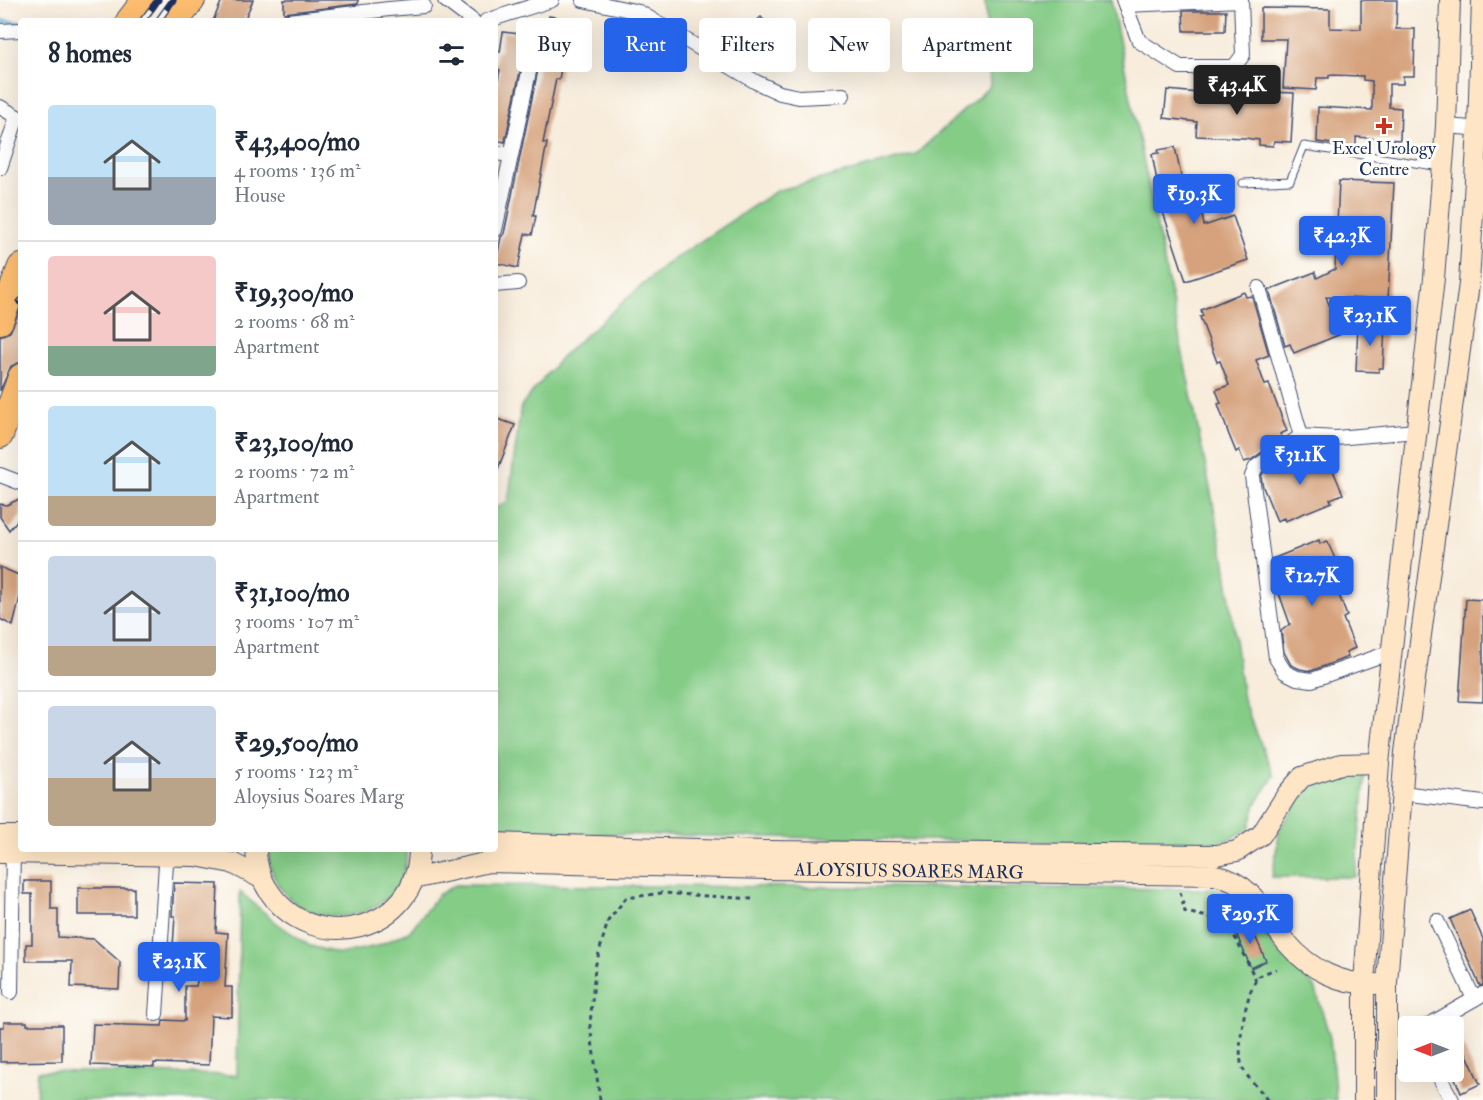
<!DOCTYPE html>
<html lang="en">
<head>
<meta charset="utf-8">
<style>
	:root { --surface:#fff; --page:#f2f2f3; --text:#1f2937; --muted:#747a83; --line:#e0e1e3; --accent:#2563eb }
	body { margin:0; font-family:"IM FELL Double Pica",serif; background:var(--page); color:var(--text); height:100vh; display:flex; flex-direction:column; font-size:22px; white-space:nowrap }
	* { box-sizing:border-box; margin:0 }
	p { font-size:20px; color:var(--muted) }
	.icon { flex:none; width:33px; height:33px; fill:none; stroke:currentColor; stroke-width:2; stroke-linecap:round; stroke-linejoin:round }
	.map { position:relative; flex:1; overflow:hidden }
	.sheet { position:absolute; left:18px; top:18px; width:480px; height:834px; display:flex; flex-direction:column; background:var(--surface); border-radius:6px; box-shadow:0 6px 24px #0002 }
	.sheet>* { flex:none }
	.hud { position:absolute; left:516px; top:18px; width:570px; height:54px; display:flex; gap:12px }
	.needle { width:39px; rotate:270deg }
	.tools { position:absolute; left:1398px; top:1016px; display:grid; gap:12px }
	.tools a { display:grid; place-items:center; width:66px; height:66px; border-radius:6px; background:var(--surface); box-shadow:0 6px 24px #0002; font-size:30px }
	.price { position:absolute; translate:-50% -51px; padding:0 14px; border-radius:6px; background:var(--accent); color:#fff; font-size:20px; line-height:39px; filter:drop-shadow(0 2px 3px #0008) }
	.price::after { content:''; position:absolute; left:50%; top:36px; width:18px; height:14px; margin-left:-9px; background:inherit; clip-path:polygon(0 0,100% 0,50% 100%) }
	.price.active { background:#222; color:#fff }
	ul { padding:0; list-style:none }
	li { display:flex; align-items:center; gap:18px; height:150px; padding:0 30px }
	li+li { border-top:2px solid var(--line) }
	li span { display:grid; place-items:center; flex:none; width:168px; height:120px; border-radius:6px; color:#555 }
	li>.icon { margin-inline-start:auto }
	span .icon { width:72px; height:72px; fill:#fffc; stroke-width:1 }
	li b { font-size:26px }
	h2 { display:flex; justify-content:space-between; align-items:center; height:72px; padding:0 30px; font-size:26px }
	.pill { padding:0 21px; border-radius:6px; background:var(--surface); box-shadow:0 6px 24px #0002; font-size:21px; line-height:54px }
	.pill.active { background:var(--accent); color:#fff }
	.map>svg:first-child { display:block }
</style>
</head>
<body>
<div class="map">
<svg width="1483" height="1100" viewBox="0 0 1483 1100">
	<rect width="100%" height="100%" fill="#fdfcf7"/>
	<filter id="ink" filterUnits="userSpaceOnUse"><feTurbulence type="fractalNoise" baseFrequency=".0167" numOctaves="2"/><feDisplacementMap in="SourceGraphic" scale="12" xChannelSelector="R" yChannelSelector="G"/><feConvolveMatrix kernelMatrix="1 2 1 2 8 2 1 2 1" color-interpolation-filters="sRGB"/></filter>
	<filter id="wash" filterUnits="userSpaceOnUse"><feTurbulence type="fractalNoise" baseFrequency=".008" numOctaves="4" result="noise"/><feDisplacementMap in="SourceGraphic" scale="24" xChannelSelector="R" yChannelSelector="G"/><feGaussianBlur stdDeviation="1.35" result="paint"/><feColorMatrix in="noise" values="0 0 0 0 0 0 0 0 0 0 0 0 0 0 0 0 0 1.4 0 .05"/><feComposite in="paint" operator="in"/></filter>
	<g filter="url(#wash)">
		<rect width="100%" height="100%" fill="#f8ecdb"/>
		<!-- green -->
		<g fill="#85cc87" stroke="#507e72" stroke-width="1.5">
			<path d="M985,0h126l114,562 18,138 31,76 -18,28 -7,25 -21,11 -27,5 -706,-13v-324l13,-6 13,-96 40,-49 104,-92 111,-74 140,-37 74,-68z"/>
			<path d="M1366,771l-11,106h-83l8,-49 27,-38 38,-18z"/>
			<path d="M268,849h139c0,88 -136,91 -139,0z"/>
			<path d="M455,885l762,4 32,14 25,45 41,39 15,51 6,62h-1300l2,-29 199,4 3,-183 38,32 32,22 30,8 37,-8 32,-14 29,-37z"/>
		</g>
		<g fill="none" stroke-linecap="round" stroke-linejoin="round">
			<!-- stream -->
			<path stroke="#50aace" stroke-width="4.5" d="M0,21l21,2"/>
		</g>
		<g id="blocks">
			<!-- building -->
			<g fill="#d6a27d">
				<path d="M222,0h31l-9,21h-31z"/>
				<path d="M284,0h74v4l-74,9z"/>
				<path d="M1361,0h36l-1,29h19l-1,47h-11v8h-14v23l12,1 -1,32 -44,-3v10l-39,-5 1,-35 54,3v-29l-9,-1v-4l-34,-1v3h-12l-1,12 -33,-2 3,-49h-25v-31l69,1v19l31,1z"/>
				<path d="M1183,11h43l-1,20h-41z"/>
				<path d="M549,16l18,3 -8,39 4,1 -4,20h-3l-13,64h4l-14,73h3l-4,19 -7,-1 -7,34 -22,-5 5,-26 3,-3z"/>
				<path d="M761,17l19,21 -33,28 -11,-6 -10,-13z"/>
				<path d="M503,32l25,3 -23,107 -10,-2v-44l5,-26 -5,-3 2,-15h3z"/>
				<path d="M1167,90l31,3 -1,8 50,2 1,-12 46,2 -3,49 -17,-1 -1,5 -14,-1v-5l-14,-2 -49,-2 1,-14 -33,-4z"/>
				<path d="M1175,147l14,68 13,-1 2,12 29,-10 15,44 -62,21 -24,-72 -10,-55 7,-1 -1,-3z"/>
				<path d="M1339,181l55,2 -6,117 -62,-3 15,37 -47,19 -4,-9 -5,2 -16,-56 46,-18 2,6 18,-9z"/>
				<path d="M1244,292l2,5 6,-1 17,59 -13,5 9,25 4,-1 18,47 -7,3 2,4 -31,22 -7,2 -5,-12 -3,2 -7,-17 -11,-31 3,-1 -5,-13 13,-5 -9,-24 -3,1 -17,-45 3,-1 -2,-6z"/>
				<path d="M21,308v54l-10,4 -11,25v-55l10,-4z"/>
				<path d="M1358,323l27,2 -2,43h-4v4l-23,-1z"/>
				<path d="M495,418l20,7 -19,49h-1z"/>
				<path d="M1314,451l2,7 10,-4 17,40 -13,5 2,3 -47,19 -1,-3 -7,3 -14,-34 -2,-10 2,-4 26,-18 3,6z"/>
				<path d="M21,498v18l-12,14 -9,-13v-13l7,1z"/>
				<path d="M1319,540l1,4 7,-3 19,42 -10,4 11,29 -4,2 12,30 -9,4 2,5 -37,14 -11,-2 -9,-4 -7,-13 -3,-21 9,-7 -14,-39 -4,-26z"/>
				<path d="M0,567l21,9v17l-8,33 -13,-7z"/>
				<path d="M1466,599l17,1v102l-24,-1z"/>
				<path d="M24,881h27v28h7v28l36,2 26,23 -1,27 -48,-2 1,-26h-46v-17h6v-50h-8z"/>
				<path d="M174,883l44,1 -2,48 12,1 -3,54h7v30l-21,-1 -2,49 -55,-2v4l-63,-2 2,-41 69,2 1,-6 22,1v-35h11l5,-22 -29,-2 3,-46h-3z"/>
				<rect x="78" y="888" width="56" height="27"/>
				<path d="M1470,910l13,29v46l-3,1 -30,-67z"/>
				<path d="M1249,922l17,39 -15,7 -17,-40z"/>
				<path d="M4,1022h23v3h35v36l-62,1v-35h4z"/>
				<path d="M1454,1026l26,58 -19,9 -7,-17z"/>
			</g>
		</g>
	</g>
	<g filter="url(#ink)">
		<use href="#blocks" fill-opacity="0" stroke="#3c4b71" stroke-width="1.5"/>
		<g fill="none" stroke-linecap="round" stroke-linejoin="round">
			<defs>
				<path id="lane" d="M1243,183l47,-2 14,-35 137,21"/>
				<g id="street">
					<path d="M445,0l28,21"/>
					<path d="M583,0l56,12 117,70 24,11 19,4 44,-2"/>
					<path d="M1123,0l16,41 41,26h54l9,-12 -2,-55"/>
					<path d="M1125,5l116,-5"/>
					<path d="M288,21l101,-12 35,-3"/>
					<path d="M486,21l66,-21"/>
					<path d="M0,31l21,-1"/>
					<path d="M0,107l21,12"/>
					<path d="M1446,126l37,3"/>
					<path d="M495,153l16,2"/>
					<path d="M0,168l17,-51"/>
					<path d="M495,230l43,-200"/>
					<path d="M495,285l23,-2"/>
					<path d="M1259,288l42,148 35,2 80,-7"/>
					<path d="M1301,436l-45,31 -4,9 24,182 9,14 12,6 15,2 79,-28"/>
					<path d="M0,475l21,8"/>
					<path d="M1402,793l81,10"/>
					<path d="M1437,921l37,78"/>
					<path d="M11,992l2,-147"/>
					<path d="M156,1014l11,-165"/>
					<path d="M1427,1026l56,-32"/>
					<path d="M1436,1071l16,29"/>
				</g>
				<g id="secondary">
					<path d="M0,836h21"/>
					<path d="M495,843l272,8 450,4 20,-4 24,-16 27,-42 14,-16 39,-13 38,-1"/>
					<path d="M256,849c0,14 4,28 11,39 43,71 152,44 152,-39"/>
					<path d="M0,853l196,3 36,7 29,15"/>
					<path id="s1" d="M413,879l76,-17 278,7 448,6c41,10 48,39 72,68 23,27 54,42 89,41"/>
					<path d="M1364,1100v-116l15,-221 55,-485 12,-152 4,-126"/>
					<path d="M1387,1100v-117l18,-231 64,-468 9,-156 4,-128"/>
				</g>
				<g id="highway">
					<path d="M129,21l16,-21"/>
					<path d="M176,21l16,-21"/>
					<path d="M0,321l21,-54"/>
					<path d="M0,435l21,-58"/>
				</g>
			</defs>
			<!-- lane casing -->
			<use href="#lane" stroke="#3c4b71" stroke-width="9"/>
			<!-- street casing -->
			<use href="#street" stroke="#3c4b71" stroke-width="16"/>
			<!-- secondary casing -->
			<use href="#secondary" stroke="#3c4b71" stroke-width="22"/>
			<!-- highway casing -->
			<use href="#highway" stroke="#3c4b71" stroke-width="28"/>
			<!-- path -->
			<g stroke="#3c4b71" stroke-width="3" stroke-dasharray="4.5 4.5" stroke-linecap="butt">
				<path d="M1180,892l5,20 42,9 29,59"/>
				<path d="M600,1100l-10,-75 5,-58 13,-46 18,-23 36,-5 91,6"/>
				<path d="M1267,1100c-7,-12 -21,-22 -25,-34 -6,-17 4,-77 17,-90 5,-3 12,-5 17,-7"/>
			</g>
			<!-- lane -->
			<use href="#lane" stroke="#fff" stroke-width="7"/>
			<!-- street -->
			<use href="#street" stroke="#fff" stroke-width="14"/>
			<!-- secondary -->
			<use href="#secondary" stroke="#fee5c5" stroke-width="20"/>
			<!-- highway -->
			<use href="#highway" stroke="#fcbd6f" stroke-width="26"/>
			<defs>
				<g id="rail">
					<path d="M142,21l16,-21"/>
					<path d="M158,21l15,-21"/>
					<path d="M20,302l1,-1"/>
				</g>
			</defs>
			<!-- rail casing -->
			<use href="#rail" stroke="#1b2f5e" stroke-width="7"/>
			<!-- rail -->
			<use href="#rail" stroke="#fdfcf7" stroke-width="4.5" stroke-dasharray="14" stroke-linecap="butt"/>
		</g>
	</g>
	<!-- markers -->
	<path fill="#c8321e" stroke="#fdfcf7" stroke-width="2" d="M1381 117h6v6h6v6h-6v6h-6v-6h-6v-6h6z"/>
	<g text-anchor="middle" stroke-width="6" stroke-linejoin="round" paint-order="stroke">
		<!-- poi labels -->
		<g font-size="18" fill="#1b2f5e" stroke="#fdfcf7">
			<text x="1384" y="154">Excel Urology<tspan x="1384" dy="21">Centre</tspan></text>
		</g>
		<!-- street labels -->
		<g font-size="18" fill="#1b2f5e" stroke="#fdfcf7">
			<text dy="6" stroke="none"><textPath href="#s1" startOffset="498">ALOYSIUS SOARES MARG</textPath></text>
		</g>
	</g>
</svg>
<div class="tools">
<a><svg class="needle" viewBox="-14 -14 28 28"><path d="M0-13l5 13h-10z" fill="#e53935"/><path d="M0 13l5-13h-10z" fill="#747a83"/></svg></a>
</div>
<b class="price active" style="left:1237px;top:116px">₹43.4K</b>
<b class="price" style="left:1194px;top:225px">₹19.3K</b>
<b class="price" style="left:1342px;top:267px">₹42.3K</b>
<b class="price" style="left:1370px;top:347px">₹23.1K</b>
<b class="price" style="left:1300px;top:486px">₹31.1K</b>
<b class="price" style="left:1312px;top:607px">₹12.7K</b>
<b class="price" style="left:1250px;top:945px">₹29.5K</b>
<b class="price" style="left:179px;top:993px">₹23.1K</b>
<div class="hud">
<a class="pill">Buy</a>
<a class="pill active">Rent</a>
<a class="pill">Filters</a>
<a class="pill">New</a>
<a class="pill">Apartment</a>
</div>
<section class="sheet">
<h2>8 homes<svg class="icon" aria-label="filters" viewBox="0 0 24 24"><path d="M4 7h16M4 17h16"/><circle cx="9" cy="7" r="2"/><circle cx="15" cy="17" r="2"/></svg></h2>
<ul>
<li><span style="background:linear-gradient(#bfe0f5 60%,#9aa5b1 0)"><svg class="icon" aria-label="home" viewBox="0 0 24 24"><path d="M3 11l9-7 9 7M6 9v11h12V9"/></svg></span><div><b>₹43,400/mo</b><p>4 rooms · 136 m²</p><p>House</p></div></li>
<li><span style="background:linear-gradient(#f6c9c9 75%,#7fa58c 0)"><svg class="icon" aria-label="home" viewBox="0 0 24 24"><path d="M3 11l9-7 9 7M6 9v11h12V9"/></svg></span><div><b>₹19,300/mo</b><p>2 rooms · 68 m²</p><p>Apartment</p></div></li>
<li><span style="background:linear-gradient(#bfe0f5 75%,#b9a48a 0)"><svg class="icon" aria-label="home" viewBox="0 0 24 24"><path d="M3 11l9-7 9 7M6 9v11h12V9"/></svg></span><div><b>₹23,100/mo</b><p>2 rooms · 72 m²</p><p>Apartment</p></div></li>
<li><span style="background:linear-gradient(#c9d6e8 75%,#b9a48a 0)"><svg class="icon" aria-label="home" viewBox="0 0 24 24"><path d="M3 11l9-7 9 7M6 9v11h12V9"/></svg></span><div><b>₹31,100/mo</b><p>3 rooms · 107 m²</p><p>Apartment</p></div></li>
<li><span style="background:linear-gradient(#c9d6e8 60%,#b9a48a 0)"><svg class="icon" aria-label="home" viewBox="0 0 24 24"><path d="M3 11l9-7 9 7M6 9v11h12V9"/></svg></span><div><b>₹29,500/mo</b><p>5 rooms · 123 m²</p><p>Aloysius Soares Marg</p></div></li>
</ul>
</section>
</div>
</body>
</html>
